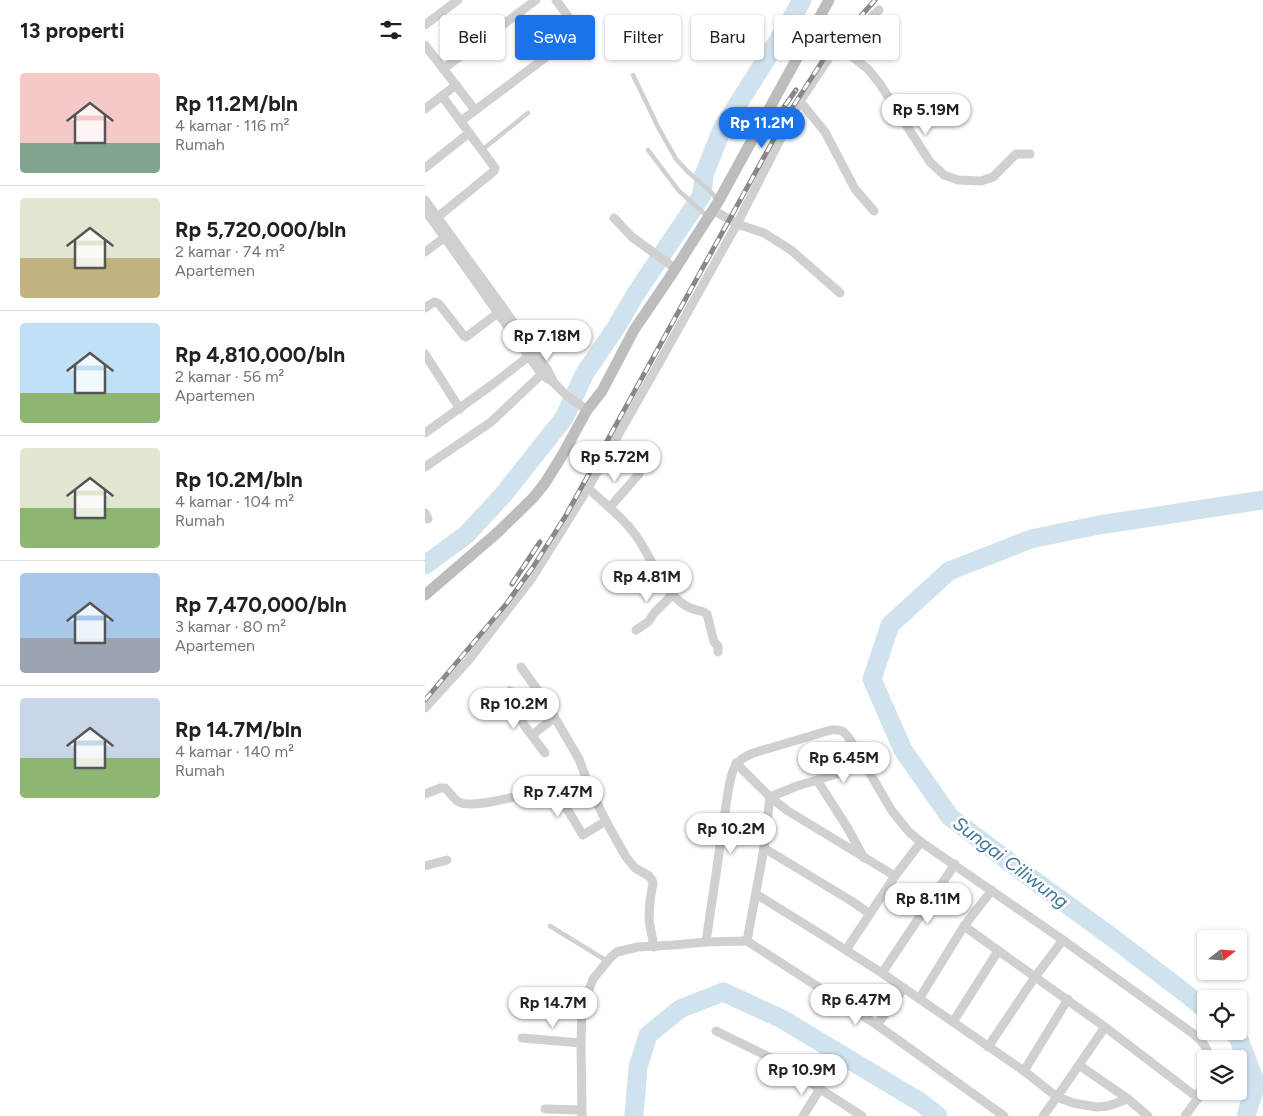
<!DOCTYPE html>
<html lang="id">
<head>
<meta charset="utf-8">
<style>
	:root { --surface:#fff; --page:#f2f2f2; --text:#202124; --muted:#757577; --line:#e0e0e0; --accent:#1a73e8 }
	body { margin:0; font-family:Figtree,sans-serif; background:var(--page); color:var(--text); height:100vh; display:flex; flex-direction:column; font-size:19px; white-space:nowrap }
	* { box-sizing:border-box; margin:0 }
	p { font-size:16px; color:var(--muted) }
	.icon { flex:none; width:28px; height:28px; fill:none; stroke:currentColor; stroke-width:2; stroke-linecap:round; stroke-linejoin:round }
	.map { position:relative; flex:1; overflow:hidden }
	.panel { display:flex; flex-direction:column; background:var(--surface); width:425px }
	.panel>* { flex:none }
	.banner { position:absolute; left:15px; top:15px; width:475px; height:45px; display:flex; gap:10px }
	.needle { width:32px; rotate:73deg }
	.buttons { position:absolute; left:772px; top:930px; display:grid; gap:10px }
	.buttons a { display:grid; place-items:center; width:50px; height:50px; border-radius:5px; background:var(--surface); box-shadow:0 1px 4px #0004; font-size:25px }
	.price { position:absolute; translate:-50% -42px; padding:0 11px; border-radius:18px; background:#fff; color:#222; font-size:16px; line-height:32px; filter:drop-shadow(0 1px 2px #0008) }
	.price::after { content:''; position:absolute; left:50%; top:30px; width:15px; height:11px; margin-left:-8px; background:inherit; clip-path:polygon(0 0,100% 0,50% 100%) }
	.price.active { background:var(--accent); color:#fff }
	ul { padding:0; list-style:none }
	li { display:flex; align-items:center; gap:15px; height:125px; padding:0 20px }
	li+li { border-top:1px solid var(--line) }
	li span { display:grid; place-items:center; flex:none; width:140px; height:100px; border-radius:5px; color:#555 }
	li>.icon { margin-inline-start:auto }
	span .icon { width:60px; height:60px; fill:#fffc; stroke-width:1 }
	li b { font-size:21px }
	h2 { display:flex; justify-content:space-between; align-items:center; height:60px; padding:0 20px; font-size:21px }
	.pill { padding:0 18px; border-radius:5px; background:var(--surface); box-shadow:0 1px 4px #0004; font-size:18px; line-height:45px }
	.pill.active { background:var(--accent); color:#fff }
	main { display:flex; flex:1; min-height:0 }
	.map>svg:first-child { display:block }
</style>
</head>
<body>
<main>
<section class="panel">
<h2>13 properti<svg class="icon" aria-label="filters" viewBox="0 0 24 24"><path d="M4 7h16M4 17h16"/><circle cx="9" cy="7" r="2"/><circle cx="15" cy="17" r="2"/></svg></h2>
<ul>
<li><span style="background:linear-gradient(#f6c9c9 70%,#7fa58c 0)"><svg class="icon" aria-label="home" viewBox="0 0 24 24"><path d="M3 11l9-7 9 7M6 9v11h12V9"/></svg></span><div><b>Rp 11.2M/bln</b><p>4 kamar · 116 m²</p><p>Rumah</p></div></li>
<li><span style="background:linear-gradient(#dfe7d0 60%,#c2b280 0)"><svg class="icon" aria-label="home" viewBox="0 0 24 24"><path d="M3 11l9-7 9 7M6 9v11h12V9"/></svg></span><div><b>Rp 5,720,000/bln</b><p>2 kamar · 74 m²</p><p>Apartemen</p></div></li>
<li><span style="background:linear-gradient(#bfe0f5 70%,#8fb573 0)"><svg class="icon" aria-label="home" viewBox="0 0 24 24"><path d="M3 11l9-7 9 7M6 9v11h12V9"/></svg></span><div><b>Rp 4,810,000/bln</b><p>2 kamar · 56 m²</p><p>Apartemen</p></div></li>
<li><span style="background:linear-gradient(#dfe7d0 60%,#8fb573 0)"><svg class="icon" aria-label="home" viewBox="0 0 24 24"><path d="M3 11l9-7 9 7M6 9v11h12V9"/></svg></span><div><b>Rp 10.2M/bln</b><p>4 kamar · 104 m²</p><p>Rumah</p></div></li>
<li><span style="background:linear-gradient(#a9c7e8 65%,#9aa5b1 0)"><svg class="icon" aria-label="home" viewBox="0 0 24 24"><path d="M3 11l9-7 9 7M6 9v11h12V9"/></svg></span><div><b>Rp 7,470,000/bln</b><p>3 kamar · 80 m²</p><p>Apartemen</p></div></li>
<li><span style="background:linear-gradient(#c9d6e8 60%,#8fb573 0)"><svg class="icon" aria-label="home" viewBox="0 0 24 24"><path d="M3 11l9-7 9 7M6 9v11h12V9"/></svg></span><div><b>Rp 14.7M/bln</b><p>4 kamar · 140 m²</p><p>Rumah</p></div></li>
</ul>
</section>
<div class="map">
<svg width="838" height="1116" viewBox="0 0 838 1116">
	<rect width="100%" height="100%" fill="#fff"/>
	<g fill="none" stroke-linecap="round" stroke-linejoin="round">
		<!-- river -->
		<g stroke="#cfe2ee" stroke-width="19">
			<path d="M0,565l41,-30 37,-40 61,-77 21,-45 30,-44 20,-34 67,-100 2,-20 18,-46 64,-101 16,-28"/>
			<path d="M781,1010l-17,-14 -72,-55 -93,-68 -74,-56 -47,-67 -31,-71 18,-54 59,-54 82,-32 68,-14 164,-25"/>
			<path d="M806,1031l7,6 18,47 -10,32"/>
			<path d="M209,1116l4,-49 10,-32 32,-26 43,-17 59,27 138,83 18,14"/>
		</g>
		<!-- lane -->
		<g stroke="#d0d0d0" stroke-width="4.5">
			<path d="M208,75l25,52 18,32 11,12 24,21 7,9"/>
			<path d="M57,150l46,-37"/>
			<path d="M223,150l31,41 29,26"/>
			<path d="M125,926l57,35"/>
		</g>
		<!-- street -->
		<g stroke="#d0d0d0" stroke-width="9">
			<path d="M0,25l33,-25"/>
			<path d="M0,45l50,65"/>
			<path d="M414,47l29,22 12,15 50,78 14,13 14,5 23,1 12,-4 23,-23h14"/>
			<path d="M18,69l93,-69"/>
			<path d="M375,101l25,31 30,57 19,22"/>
			<path d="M0,109l31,-24"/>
			<path d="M36,121l117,-88v-3l-22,-30"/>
			<path d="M0,168l44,-35"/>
			<path d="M0,200l79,109 30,43 13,17 6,12"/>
			<path d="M0,210l117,165 11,7 13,13 21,15"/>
			<path d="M288,210l24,14 27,9 27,17 49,43"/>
			<path d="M189,218l18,19 44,32"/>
			<path d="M9,220l60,-49 1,-3 -53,-72"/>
			<path d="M0,252l23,-17"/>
			<path d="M0,308l9,-6 5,2 25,32 2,1 36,-27"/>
			<path d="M0,354l35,55"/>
			<path d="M0,433l68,-49 40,-31"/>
			<path d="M0,467l66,-45 54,-51"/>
			<path d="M163,488c18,17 38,32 51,52 12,19 20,40 35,56 5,5 11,11 19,13 5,2 9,1 14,5l7,28 4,4v6"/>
			<path d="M185,507l29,-33"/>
			<path d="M0,513l3,6"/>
			<path d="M211,630l12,-8 7,-10 18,-18"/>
			<path d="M96,667l23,32 35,60 11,30 18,36 18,32 9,11 14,8 3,4 1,3 -3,18 -1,19 5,27"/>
			<path d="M85,691l14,34 21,28"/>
			<path d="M0,708l43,-47 64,-83 56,-90 70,-123 79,-141 63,-123 31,-46 48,-45"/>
			<path d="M107,735l22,-17"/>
			<path d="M311,763l34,34 18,14 107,65"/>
			<path d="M392,780l48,-15"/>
			<path d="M0,794l15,-6h5c5,4 8,11 14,14 15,8 69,-10 88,-12 16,7 26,30 36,45l23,-14"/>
			<path d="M339,848l89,54 17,12"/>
			<path d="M0,866l22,-6"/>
			<path d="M331,894l66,41 60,38 142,98 33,26 16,6 24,4 11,-1 20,-7"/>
			<path d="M539,926l141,101 93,71"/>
			<path d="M322,941l17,-93 6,-51 27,-11 20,-6 30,47 17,31"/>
			<path d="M281,942l22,-150c4,-21 4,-30 25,-39l78,-23c12,-1 14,2 20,11l41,70 17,21 12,10 142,98 132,95c8,7 13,13 14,24"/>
			<path d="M421,950l49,-74 26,-34"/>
			<path d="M457,973l73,-109"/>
			<path d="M494,999l45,-73 28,-36"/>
			<path d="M528,1022l45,-71"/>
			<path d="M452,1025l27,-37"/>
			<path d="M291,1031l59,29 87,56"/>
			<path d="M97,1038l59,5"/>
			<path d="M563,1047l47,-70 28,-37"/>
			<path d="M654,1065l49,34 20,17"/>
			<path d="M599,1071l44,-72"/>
			<path d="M120,1109l37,1"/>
			<path d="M157,1116l-1,-73 1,-34 11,-30 18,-22 6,-5 21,-5 36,-2 32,-3 41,-1 130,84 127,91"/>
			<path d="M378,1116l17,-27"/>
			<path d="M618,1116l14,-19 48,-70"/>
			<path d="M760,1116l13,-18 8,-28"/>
		</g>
		<!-- secondary -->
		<path stroke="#bdbdbd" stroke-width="11" d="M0,595l72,-62 36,-35 12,-15 18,-29 24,-44 15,-19 32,-61 36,-53 48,-75 111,-202"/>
		<defs>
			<g id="rail">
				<path d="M351,121l8,-14 12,-17"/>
				<path d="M87,584l28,-42"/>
				<path d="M0,700l82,-97 26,-36 32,-50 220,-398 40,-62 50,-57"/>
			</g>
		</defs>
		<!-- rail casing -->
		<use href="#rail" stroke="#888" stroke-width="5"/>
		<!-- rail -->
		<use href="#rail" stroke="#fff" stroke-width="3" stroke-dasharray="9" stroke-linecap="butt"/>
	</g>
	<g text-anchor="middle" stroke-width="5" stroke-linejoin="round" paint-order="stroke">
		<!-- water labels -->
		<g font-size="19" font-style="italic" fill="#3f7597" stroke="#fff">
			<text transform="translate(586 862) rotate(37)" y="7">Sungai Ciliwung</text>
		</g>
	</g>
</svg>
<div class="buttons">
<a><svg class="needle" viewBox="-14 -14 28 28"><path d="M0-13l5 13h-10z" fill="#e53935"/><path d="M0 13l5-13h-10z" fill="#757577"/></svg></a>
<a><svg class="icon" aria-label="locate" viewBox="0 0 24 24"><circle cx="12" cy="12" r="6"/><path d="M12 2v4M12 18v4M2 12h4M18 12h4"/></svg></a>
<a><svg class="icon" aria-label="layers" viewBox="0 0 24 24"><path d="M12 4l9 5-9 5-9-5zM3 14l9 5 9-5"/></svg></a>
</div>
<b class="price" style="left:501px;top:136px">Rp 5.19M</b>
<b class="price active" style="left:337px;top:149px">Rp 11.2M</b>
<b class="price" style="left:122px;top:362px">Rp 7.18M</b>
<b class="price" style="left:190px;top:483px">Rp 5.72M</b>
<b class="price" style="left:222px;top:603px">Rp 4.81M</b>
<b class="price" style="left:89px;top:730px">Rp 10.2M</b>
<b class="price" style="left:419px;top:784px">Rp 6.45M</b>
<b class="price" style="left:133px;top:818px">Rp 7.47M</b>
<b class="price" style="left:306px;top:855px">Rp 10.2M</b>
<b class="price" style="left:503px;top:925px">Rp 8.11M</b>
<b class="price" style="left:431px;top:1026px">Rp 6.47M</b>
<b class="price" style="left:128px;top:1029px">Rp 14.7M</b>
<b class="price" style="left:377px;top:1096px">Rp 10.9M</b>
<div class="banner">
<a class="pill">Beli</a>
<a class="pill active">Sewa</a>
<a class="pill">Filter</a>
<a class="pill">Baru</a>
<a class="pill">Apartemen</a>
</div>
</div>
</main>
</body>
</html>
